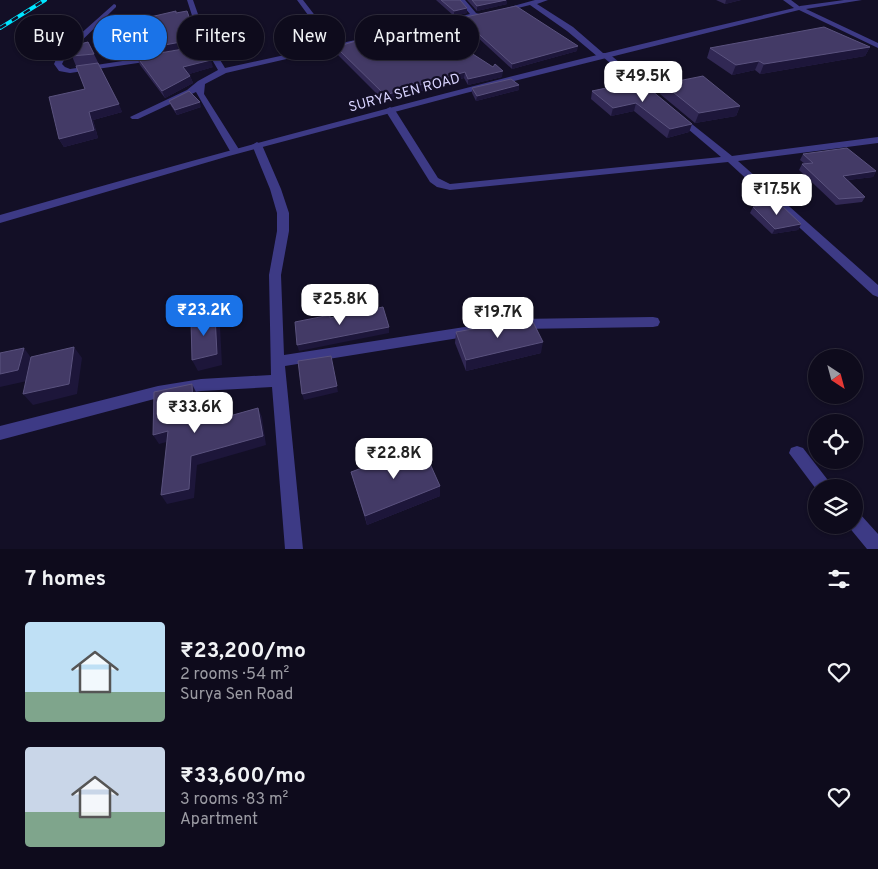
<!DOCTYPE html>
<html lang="en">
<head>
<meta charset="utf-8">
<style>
	:root { --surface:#0e0b1c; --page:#171425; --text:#f1f3f6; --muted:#9b9ba3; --line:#2e2b3b; --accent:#1a73e8 }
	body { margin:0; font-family:Overpass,sans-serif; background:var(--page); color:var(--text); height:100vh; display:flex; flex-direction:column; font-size:19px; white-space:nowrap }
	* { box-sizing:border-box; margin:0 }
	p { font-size:16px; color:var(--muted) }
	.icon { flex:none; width:28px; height:28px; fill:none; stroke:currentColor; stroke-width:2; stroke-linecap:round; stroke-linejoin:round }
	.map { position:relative; height:549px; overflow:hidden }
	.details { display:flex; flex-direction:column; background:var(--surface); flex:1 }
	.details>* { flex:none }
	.top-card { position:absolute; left:15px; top:15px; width:500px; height:45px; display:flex; gap:10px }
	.needle { width:32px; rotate:144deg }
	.fabs { position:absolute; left:808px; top:349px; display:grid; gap:10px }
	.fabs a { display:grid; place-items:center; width:55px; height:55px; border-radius:50%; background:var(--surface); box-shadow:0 1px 4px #0004,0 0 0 1px var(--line); font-size:25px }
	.price { position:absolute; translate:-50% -42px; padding:0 11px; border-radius:10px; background:#fff; color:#222; font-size:16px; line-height:32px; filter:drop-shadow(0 1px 2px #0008) }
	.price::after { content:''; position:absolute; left:50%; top:30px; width:15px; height:11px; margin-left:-8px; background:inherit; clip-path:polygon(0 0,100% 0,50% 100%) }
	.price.active { background:var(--accent); color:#fff }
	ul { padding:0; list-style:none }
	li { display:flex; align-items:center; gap:15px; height:125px; padding:0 25px }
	li span { display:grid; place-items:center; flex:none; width:140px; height:100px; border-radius:5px; color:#555 }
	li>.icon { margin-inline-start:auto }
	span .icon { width:60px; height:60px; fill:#fffc; stroke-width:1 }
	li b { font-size:21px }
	h2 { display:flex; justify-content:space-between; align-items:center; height:60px; padding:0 25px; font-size:21px }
	.chip { padding:0 18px; border-radius:22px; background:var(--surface); box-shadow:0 1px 4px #0004,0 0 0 1px var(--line); font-size:18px; line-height:45px }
	.chip.active { background:var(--accent); color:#fff }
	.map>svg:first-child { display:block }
</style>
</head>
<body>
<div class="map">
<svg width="878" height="549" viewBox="0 0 878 549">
	<rect width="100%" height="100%" fill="#130f26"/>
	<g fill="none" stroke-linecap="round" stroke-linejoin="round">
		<!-- minor -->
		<g fill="#3d3a85" fill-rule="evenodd">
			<path d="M187,0h6l13,37 19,31 105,-23 -33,-45h6l34,44 28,-6 4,2 -143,33 -21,11 -1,10 36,57 -5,3 -5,-3 -34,-59 -58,27h-6l-2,-2 57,-27 11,-9 20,-11 -19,-33z"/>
			<path d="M458,0h7l11,13 3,1v2l-65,15 -4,-2 60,-15z"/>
			<path d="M535,0h13l-11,4 36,23 30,26h5l44,36v4h-6l-43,-36h-5l-31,-26 -37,-26 -28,7 -3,-2z"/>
			<path d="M844,0h18l-56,9 72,34v5l-81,-39 3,-3z"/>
			<path d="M114,4l2,1v2l-50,49 -4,8 3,3 5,2 85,-13h3v4l-88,13 -11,-2 -5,-7 5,-11z"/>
			<path d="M390,107l5,3 43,68 12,6 271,-27 -46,-39v-4l3,-1 54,43 146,-19v6l-140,18 140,124v12l-5,-2 -145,-133 -278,28 -13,-3 -7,-5 -45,-72z"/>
			<path d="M257,142l5,3 19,44 8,24v18l-8,44 3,80 187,-29 5,1 2,4 -2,4 -5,1 -186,30 18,183h-18l-13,-162 -71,4 -43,7 -158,42v-14l158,-40 43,-7 70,-4 -2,-100 8,-44v-18l-7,-24 -18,-44z"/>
			<path d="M653,317l5,1 2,4 -2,4 -5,1 -135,2 -5,-1 -2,-4 2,-4 5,-1z"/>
			<path d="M797,446l6,2 31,40h-18v1l-27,-36 2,-5z"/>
			<path d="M854,511l6,3 18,20v15h-11l-19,-23 6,-1z"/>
		</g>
		<!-- tertiary -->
		<path fill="#3d3a85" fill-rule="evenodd" d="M783,0h8l12,9 -337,84 -237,63 -229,67v-8c263,-75 527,-146 794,-207z"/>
		<defs>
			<path id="rail" d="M0,28l45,-28"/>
		</defs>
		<!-- rail casing -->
		<use href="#rail" stroke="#00e5ff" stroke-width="4"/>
		<!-- rail -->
		<use href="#rail" stroke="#130f26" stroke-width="2.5" stroke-dasharray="7" stroke-linecap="butt"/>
	</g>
	<!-- wall -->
	<g fill="#312854">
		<path d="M436,0h24l7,8v5l-13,3z"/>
		<path d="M467,0h40v4l-30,7z"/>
		<path d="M716,0h25l-16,4z"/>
		<path d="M461,18l116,33 -65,18 -51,-47z"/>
		<path d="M120,24l79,21 -64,12 -9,-12 -3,-6 6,-2 -6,-7z"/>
		<path d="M336,47l166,30 -34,8 -4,-7 -79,24 -49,-49z"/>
		<path d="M870,47l-5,9 -105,18 -5,-4 -23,5 -25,-17 3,-10z"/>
		<path d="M94,54l28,58 -29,8 5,18 -34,9 -5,-8 26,-50 4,-24 -13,1 -4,-10z"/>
		<path d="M137,57l76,10 -24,7 1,2 3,7 -28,15 -25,-33z"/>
		<path d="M640,81l52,43 -3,8 -22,6 -33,-27 -23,5 -20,-17 1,-8z"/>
		<path d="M663,84l77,22 -4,10 -41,7 -35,-29z"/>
		<path d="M472,88l47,2 -43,11 -4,-8z"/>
		<path d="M169,101l32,6 -24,8 -6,-9z"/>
		<path d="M803,154l73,17 -3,6 -25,3 17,17 -3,5 -26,3 -37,-35 3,-6h3l-5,-4z"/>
		<path d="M753,207l48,17 -3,6 -26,4 -22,-21z"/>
		<path d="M456,332l85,21 -75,18 -11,-28z"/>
		<path d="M351,472l89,14v10l-73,29 -13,-43z"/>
	</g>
	<!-- shaded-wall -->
	<g fill="#1d163a">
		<path d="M507,0v4l-30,7v-5z"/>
		<path d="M726,0h15l-16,4z"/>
		<path d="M467,8v5l-13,3v-5z"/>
		<path d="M197,39l2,6 -64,12 -3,-6z"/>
		<path d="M578,46l-1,5 -65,18v-5z"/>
		<path d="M870,47l-5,9 -105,18 4,-10z"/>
		<path d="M211,60l2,7 -27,8 -3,-8z"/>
		<path d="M759,61l-4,9 -23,5 4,-10z"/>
		<path d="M503,71l-1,6 -34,8v-6z"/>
		<path d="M465,72l-1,6 -79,24v-7z"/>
		<path d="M190,76l3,7 -28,15 -3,-7z"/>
		<path d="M519,85v5l-43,11 1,-5z"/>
		<path d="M200,102l1,5 -24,8 -2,-5z"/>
		<path d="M636,103l-2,8 -23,5 2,-8z"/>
		<path d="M119,104l3,8 -29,8 5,18 -34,9 -5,-8 30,-27z"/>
		<path d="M740,106l-4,10 -41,7 4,-10z"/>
		<path d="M692,124l-3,8 -22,6 3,-9z"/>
		<path d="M876,171l-3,6 -34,4 4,-5z"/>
		<path d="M801,224l-3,6 -26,4 3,-5z"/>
		<path d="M215,315l5,11 2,39 -24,6 -6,-11z"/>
		<path d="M389,327v6l-90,18 -2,-6z"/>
		<path d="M543,342l-2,11 -75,18v-11z"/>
		<path d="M74,347l8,11 -5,36 -44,11 -10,-11z"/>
		<path d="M24,348l8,11 -5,22 -27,6v-13z"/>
		<path d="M331,356l7,36 -34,8 -2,-6z"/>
		<path d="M192,384l5,10 2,41 -5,-9z"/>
		<path d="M258,408l4,9 4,28 -69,20 -3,33 -27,6 -6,-9 30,-39z"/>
		<path d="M168,431l6,9 -15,4 -6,-9z"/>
		<path d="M440,486v10l-73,29 -2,-9z"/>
	</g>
	<!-- building -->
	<g fill="#433a66" stroke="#5a527e">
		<path d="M441,0h19l7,8 -13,3z"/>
		<path d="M472,0h34l-29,6z"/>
		<path d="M516,6l62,40 -66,18 -51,-46z"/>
		<path d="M176,11v2l11,-2 10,28 -65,12 -9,-12 9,-2 -12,-13z"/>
		<path d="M426,24l67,43 2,-3 8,7 -35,8 -3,-7 -80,23 -49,-48 33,-10z"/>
		<path d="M824,27l46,20 -106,17 -5,-3 -23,4 -26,-17z"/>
		<path d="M88,42l6,12 -22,2 -4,-9z"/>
		<path d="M200,46l11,14 -28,7 7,9 -28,15 -25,-34z"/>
		<path d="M98,63l21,41 -30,8 5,18 -35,9 -10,-42 36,-8 -9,-23z"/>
		<path d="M703,76l37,30 -41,7 -36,-29z"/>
		<path d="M511,79l8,6 -42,11 -5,-8z"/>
		<path d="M640,81l52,43 -22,5 -34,-26 -23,5 -21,-17z"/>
		<path d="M189,91l11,11 -25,8 -6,-9z"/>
		<path d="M847,148l29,23 -33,5 22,21 -26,2 -37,-35 11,-1 -10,-9z"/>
		<path d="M779,203l22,21 -26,5 -22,-22z"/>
		<path d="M383,307l6,20 -92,18 -2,-23 35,-7v3z"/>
		<path d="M215,315l2,39 -25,6 -1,-40z"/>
		<path d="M532,320l11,22 -77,18 -10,-28 61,-11z"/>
		<path d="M74,347l-5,37 -46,10 8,-37z"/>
		<path d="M24,348l-6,22 -18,4v-21z"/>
		<path d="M331,356l6,30 -35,8 -4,-33z"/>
		<path d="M192,384l2,42 64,-18 5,28 -72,20 -2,33 -28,6 7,-64 -15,4 1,-43z"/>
		<path d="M422,446l18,40 -75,30 -14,-44z"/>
	</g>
	<g text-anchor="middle" stroke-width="4.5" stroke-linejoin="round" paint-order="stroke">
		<!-- far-street labels -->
		<g font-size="14" fill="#d9d4ff" stroke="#130f26">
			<text transform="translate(404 92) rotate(-15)" y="5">SURYA SEN ROAD</text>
		</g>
	</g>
</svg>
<div class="fabs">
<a><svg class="needle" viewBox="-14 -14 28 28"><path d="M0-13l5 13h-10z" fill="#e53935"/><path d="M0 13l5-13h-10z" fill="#9b9ba3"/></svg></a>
<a><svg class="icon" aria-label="locate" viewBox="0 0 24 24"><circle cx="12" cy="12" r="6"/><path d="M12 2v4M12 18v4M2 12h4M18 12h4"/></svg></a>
<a><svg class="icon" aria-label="layers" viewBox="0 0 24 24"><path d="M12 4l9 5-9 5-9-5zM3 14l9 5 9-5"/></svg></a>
</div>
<b class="price" style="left:643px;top:103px">₹49.5K</b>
<b class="price" style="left:777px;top:216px">₹17.5K</b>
<b class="price" style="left:340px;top:326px">₹25.8K</b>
<b class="price active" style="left:204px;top:337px">₹23.2K</b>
<b class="price" style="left:498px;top:339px">₹19.7K</b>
<b class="price" style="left:195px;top:434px">₹33.6K</b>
<b class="price" style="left:394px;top:480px">₹22.8K</b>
<div class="top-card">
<a class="chip">Buy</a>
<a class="chip active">Rent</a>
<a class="chip">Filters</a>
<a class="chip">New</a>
<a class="chip">Apartment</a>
</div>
</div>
<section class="details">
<h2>7 homes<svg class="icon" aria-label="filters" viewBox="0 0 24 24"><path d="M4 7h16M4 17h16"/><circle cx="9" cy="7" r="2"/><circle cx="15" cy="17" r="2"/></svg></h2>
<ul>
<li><span style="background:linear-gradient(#bfe0f5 70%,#7fa58c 0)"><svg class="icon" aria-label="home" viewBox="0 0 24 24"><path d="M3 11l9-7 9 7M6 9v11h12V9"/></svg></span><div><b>₹23,200/mo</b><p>2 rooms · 54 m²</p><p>Surya Sen Road</p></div><svg class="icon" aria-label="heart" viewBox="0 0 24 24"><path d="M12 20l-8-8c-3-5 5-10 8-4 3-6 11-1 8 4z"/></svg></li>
<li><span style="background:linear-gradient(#c9d6e8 65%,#7fa58c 0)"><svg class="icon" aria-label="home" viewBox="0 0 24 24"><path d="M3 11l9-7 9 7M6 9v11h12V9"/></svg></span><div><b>₹33,600/mo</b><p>3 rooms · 83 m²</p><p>Apartment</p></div><svg class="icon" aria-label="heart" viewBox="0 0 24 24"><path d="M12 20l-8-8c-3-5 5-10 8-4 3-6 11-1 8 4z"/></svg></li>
</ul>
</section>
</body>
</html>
